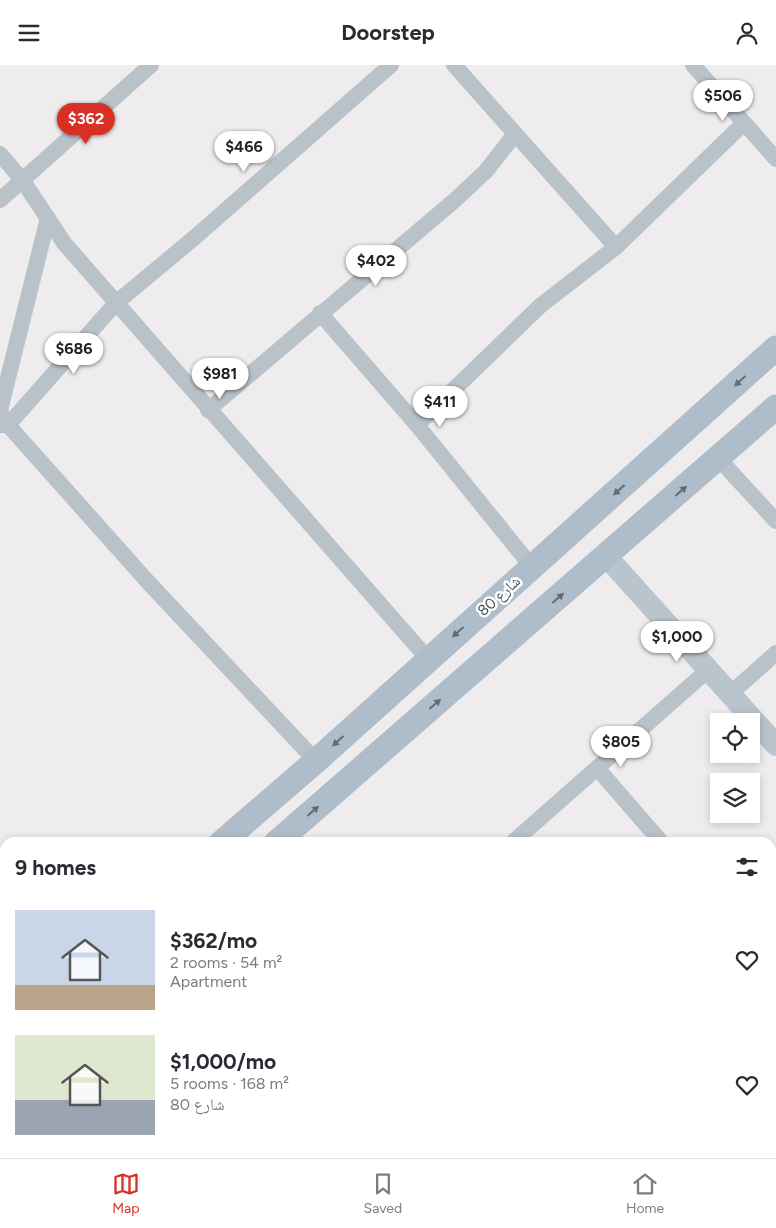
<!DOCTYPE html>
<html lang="en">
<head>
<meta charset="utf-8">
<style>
	:root { --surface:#fff; --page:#f2f2f3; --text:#2b2b33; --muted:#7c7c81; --line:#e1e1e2; --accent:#d93025 }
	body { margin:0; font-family:Figtree,"Noto Naskh Arabic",sans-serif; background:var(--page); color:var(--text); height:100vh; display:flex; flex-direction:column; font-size:19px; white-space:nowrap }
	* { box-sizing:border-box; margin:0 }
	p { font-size:16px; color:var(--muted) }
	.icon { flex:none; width:28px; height:28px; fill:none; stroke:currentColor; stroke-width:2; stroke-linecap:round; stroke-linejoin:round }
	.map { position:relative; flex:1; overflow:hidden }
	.sheet { position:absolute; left:0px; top:772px; width:776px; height:321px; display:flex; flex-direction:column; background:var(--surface); border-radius:15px 15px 0 0; box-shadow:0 2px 8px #0003 }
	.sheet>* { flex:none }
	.buttons { position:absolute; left:710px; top:648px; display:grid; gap:10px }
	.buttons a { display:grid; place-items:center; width:50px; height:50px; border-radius:0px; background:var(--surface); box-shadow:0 2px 8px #0003; font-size:25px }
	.price { position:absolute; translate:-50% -42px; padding:0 11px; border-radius:18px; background:#fff; color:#222; font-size:16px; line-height:32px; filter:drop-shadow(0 1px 2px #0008) }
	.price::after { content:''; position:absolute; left:50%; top:30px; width:15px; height:11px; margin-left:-8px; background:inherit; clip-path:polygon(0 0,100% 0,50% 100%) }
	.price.current { background:var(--accent); color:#fff }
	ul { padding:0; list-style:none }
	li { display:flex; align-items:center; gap:15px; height:125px; padding:0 15px }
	li span { display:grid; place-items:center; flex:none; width:140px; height:100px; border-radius:0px; color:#555 }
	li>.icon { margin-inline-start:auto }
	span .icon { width:60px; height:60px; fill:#fffc; stroke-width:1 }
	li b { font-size:21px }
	h2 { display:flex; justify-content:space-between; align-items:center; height:60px; padding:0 15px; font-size:21px }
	header { display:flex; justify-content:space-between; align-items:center; height:65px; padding:0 15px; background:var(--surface); font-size:22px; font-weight:700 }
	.menu { display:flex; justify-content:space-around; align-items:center; height:70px; border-top:1px solid var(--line); background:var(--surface); font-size:14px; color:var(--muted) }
	.menu a { display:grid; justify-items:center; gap:2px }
	.menu .current { color:var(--accent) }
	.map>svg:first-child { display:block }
</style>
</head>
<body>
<header><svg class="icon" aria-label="menu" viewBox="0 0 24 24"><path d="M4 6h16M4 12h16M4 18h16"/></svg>Doorstep<svg class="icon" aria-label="person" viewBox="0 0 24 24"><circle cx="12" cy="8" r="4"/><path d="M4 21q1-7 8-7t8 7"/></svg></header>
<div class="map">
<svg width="776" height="1093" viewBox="0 0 776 1093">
	<defs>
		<pattern id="park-crowns" width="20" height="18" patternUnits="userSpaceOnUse" patternTransform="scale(1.25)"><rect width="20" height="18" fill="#bee9cc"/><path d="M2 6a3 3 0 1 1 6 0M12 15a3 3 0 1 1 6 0" fill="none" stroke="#9cbfa8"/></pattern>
	</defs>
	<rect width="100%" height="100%" fill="#efeced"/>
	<!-- park -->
	<path fill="url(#park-crowns)" d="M25,1089h64l-1,4h-68z"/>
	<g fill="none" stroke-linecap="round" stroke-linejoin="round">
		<!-- street -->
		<g stroke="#b9c2c8" stroke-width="16">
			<path d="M454,0l162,182"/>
			<path d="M693,0l83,94"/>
			<path d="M0,89l23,27 41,62 364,416"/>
			<path d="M0,135l151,-135"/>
			<path d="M320,248l97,112 115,142"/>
			<path d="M0,345l48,-192"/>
			<path d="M208,345l247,-210 31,-29 29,-37"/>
			<path d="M0,347l8,13 140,157 168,179"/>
			<path d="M0,360h8l108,-122 78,-65 197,-173"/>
			<path d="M417,360l123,-119 76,-59 128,-124"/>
			<path d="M718,393l58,63"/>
			<path d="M730,629l46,-41"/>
			<path d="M597,703l65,75"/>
			<path d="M512,778l196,-173"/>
			<path d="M771,902l5,6"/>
			<path d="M771,961l5,-5"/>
			<path d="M121,1089l4,4"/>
			<path d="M313,1089l4,4"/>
			<path d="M98,1093l1,-4"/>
			<path d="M153,1093l5,-4"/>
			<path d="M380,1093l5,-4"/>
			<path d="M627,1093l5,-4"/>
		</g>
		<!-- secondary -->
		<path stroke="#b9c4cd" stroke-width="22" d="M606,491l170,189"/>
		<!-- primary -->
		<g stroke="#aebdc9" stroke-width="25">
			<path d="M221,778l95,-82 460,-413"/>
			<path d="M276,778l500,-436"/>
			<path d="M0,972l5,-4"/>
			<path d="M0,1017l5,-4"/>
		</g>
	</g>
	<!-- one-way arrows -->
	<defs><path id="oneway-solid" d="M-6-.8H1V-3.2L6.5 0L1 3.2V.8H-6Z" transform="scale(1.25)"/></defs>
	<g fill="#616c74">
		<use href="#oneway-solid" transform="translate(740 316) rotate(137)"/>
		<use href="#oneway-solid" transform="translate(619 425) rotate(138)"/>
		<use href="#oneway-solid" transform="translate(681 426) rotate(-41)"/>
		<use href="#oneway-solid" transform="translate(558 533) rotate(-41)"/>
		<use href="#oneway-solid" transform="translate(458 567) rotate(138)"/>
		<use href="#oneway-solid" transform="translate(435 639) rotate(-41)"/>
		<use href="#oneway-solid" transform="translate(338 676) rotate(138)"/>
		<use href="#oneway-solid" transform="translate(313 746) rotate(-41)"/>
	</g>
	<g text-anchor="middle" stroke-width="5" stroke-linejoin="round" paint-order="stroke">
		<!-- street labels -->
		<g font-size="15" fill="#475158" stroke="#fff">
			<text transform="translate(499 531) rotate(-42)" y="5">شارع 80</text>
		</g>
	</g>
</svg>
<div class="buttons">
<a><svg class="icon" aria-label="locate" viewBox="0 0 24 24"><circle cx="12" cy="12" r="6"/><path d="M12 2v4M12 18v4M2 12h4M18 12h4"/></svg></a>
<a><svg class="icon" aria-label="layers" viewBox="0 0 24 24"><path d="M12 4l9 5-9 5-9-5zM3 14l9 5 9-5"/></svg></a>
</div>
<b class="price" style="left:723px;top:57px">$506</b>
<b class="price current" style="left:86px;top:80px">$362</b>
<b class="price" style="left:244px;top:108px">$466</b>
<b class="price" style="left:376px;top:222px">$402</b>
<b class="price" style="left:74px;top:310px">$686</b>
<b class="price" style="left:220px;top:335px">$981</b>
<b class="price" style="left:440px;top:363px">$411</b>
<b class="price" style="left:677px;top:598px">$1,000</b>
<b class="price" style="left:621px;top:703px">$805</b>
<section class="sheet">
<h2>9 homes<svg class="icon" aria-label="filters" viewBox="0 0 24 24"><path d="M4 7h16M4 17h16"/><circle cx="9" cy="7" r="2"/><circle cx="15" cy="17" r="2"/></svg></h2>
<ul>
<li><span style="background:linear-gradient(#c9d6e8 75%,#b9a48a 0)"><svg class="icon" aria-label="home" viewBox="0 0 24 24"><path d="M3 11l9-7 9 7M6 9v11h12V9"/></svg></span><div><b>$362/mo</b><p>2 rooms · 54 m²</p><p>Apartment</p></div><svg class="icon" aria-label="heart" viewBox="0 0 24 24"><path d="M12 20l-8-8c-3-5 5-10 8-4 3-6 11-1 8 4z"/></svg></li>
<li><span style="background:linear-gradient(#dfe7d0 65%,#9aa5b1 0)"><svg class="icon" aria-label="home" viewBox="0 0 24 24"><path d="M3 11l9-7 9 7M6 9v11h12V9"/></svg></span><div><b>$1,000/mo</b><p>5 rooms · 168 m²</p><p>شارع 80</p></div><svg class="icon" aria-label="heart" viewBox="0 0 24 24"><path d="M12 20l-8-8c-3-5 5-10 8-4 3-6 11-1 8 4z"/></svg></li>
</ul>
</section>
</div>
<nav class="menu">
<a class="current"><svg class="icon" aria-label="map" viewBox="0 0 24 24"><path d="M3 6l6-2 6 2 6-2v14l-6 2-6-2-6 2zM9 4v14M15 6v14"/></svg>Map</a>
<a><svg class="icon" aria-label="saved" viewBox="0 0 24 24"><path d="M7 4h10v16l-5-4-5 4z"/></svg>Saved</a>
<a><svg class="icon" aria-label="home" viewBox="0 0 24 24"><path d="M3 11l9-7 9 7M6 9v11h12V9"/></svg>Home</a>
</nav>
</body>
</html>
